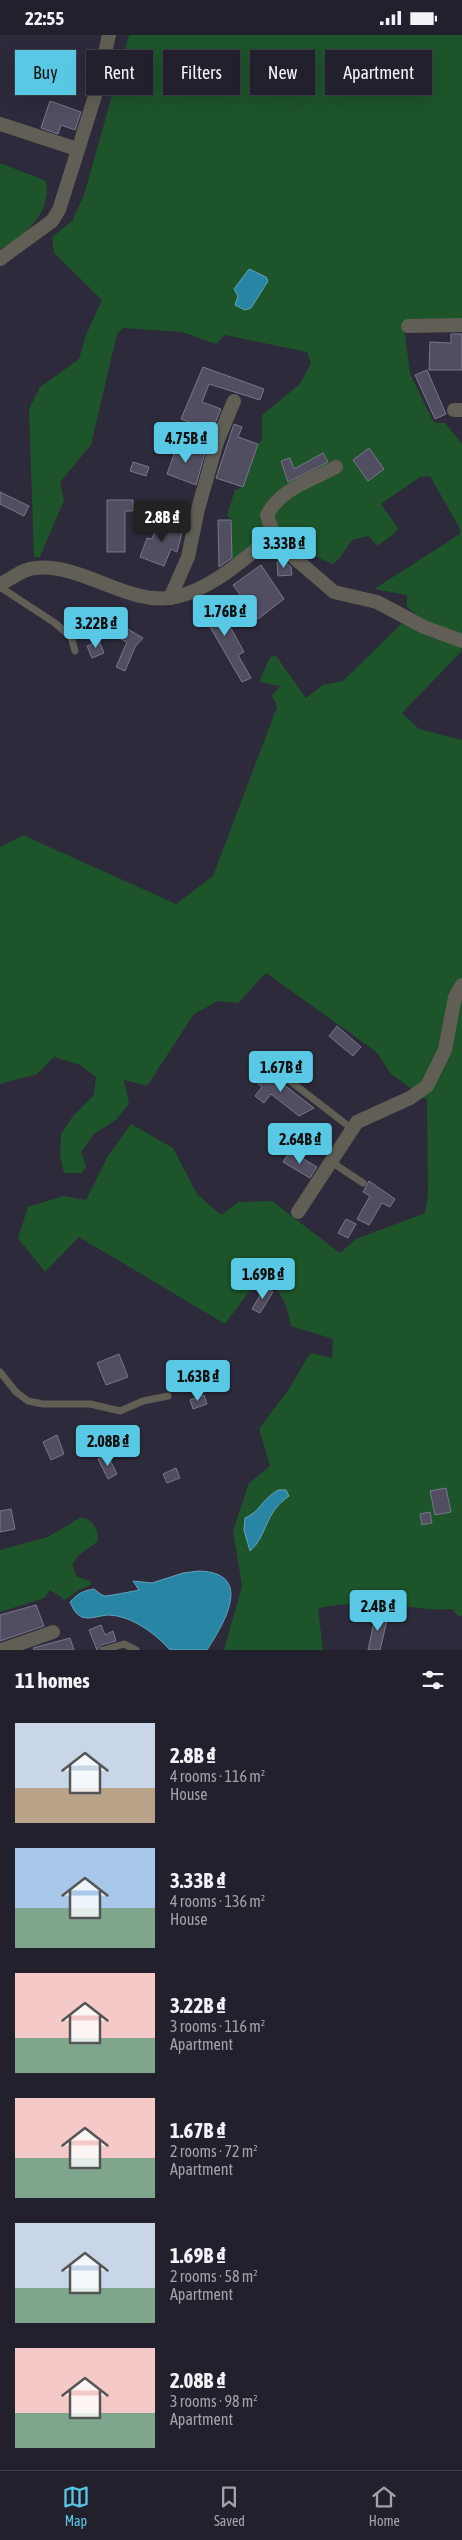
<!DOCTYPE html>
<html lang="en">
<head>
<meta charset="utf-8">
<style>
	:root { --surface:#22202c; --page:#2a2834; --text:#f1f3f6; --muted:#a2a3a9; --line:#3f3e48; --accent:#59c8e4 }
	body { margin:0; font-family:"Asap Condensed",sans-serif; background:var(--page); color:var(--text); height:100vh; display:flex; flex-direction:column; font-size:19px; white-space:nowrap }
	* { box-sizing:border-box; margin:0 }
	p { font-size:16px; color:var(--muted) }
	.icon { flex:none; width:28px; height:28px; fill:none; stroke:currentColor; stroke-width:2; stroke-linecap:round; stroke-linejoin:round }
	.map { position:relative; height:1615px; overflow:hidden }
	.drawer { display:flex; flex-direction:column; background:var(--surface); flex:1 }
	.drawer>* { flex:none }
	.banner { position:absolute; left:15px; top:15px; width:432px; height:45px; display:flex; gap:10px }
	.price { position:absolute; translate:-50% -42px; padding:0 11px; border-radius:5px; background:var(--accent); color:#111; font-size:16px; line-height:32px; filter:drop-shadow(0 1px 2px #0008) }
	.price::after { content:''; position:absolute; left:50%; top:30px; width:15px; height:11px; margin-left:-8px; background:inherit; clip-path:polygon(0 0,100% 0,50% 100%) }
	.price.active { background:#222; color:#fff }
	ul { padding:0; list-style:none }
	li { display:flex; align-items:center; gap:15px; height:125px; padding:0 15px }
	li span { display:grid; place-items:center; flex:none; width:140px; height:100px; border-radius:0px; color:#555 }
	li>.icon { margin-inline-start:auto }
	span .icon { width:60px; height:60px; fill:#fffc; stroke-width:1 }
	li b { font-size:21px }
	h2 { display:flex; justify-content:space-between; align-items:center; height:60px; padding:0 15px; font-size:21px }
	.tag { padding:0 18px; border-radius:0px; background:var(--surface); box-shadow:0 5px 20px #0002,0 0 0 1px var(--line); font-size:18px; line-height:45px }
	.tag.active { background:var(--accent); color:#111 }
	.status { display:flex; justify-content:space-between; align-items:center; height:35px; padding:0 25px; background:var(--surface); direction:ltr }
	.status svg { height:14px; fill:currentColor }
	.dock { display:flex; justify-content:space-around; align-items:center; height:70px; border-top:1px solid var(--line); background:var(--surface); font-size:14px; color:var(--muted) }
	.dock a { display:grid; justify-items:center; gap:2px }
	.dock .active { color:var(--accent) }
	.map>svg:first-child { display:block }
</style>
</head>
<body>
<div class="status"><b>22:55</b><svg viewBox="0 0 49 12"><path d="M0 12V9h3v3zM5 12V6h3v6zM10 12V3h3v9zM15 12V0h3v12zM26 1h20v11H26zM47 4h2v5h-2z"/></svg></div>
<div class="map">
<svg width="462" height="1615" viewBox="0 0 462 1615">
	<rect width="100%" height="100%" fill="#2d2a3b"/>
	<!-- green -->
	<g fill="#1d5429">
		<path d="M129,0h333v287l-58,4 6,48 24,49h11l17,21v190l-38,-13 -17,-14v-12l-33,-6 86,-55v-5l-30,-53 -10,1 -39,27 17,24 -4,6 -17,12 -8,-10 -17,4 -14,20 -6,4 -19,-9 -17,-25c-22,-5 -48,24 -64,37l-1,-47 -4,-5 8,-25 8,-3 15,-43 4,-4v-25l38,-31 11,-21 -4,-11 -82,-17 -9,9 -34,-12 -59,-4 -6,6 -26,111 -31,37 4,18 -24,57h-6l-5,-148 11,-22 39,-28 7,-24 16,-35 -48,-47 -2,-16 20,-16 12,-26z"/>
		<path d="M0,128l46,18c6,31 -20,54 -46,68z"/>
		<path d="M409,588l21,14 32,6 -1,9 -59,61 17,16 43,11v875l-3,2 -7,-8c-20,2 -36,-2 -55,-4 -27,-2 -53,-2 -79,3l5,42h-99l18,-64 -9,-55 16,-48 21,-17 -11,-37 30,-40 21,-36 22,5 1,-19 -42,-13c-4,-21 -10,-40 -32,-48l-34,46 -146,-87 -34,35 -27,-34 10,-31 35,-11 23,4 22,-44 23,-32 42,24 24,46 24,21 17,-13 34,-1 68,52 16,-14 69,-26 3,-18 -1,-95 -36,-26 -13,-20 -11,-9 -101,-72 -28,30 -20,-2 -24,13 -47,72 -23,-6 5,24 -13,16 -22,14 -13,18 5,14 -4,7h-18l-4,-17 1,-22 12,-18 21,-21 2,-18 -16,-12 -26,-8 -17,17 -37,10v-237l23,-12 153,69 37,-28 64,-169 -5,-11 8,-10 -21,-4 11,-25 6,-1 30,42 17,-13 20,-4 58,-57z"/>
		<path d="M81,1482c13,4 17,11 17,24l-20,15 -6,9 5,12 14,4v4l-11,4 -15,11 -15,-10 -6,8 -44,14v-62l48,-13z"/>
	</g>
	<!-- water -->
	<g fill="#2985a4" stroke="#64a4bd">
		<path d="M249,234l17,8 2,4 -17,27 -6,2 -10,-5 3,-9 -4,-7z"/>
		<path d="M278,1455h8l3,6c-25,17 -21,39 -39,55l-6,-21 1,-12c15,-6 17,-19 33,-28z"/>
		<path d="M199,1536c55,2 26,51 8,79h-37c-14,-16 -38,-34 -61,-35 -8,0 -20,5 -27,2 -7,-3 -9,-9 -12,-15 8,-9 13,-11 24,-13 4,3 7,6 11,7 3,0 30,-5 34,-6l-6,-9 19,2 31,-10z"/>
	</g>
	<!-- building -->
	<g fill="#524e61" stroke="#7a768b">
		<path d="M50,66l31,11 -6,18 -14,-5 -3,9 -17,-6z"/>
		<path d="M451,299h11v36h-33l1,-28 21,1z"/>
		<path d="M203,332l61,22 -4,11 -51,-16 -7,18 19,7 -9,22 -31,-12z"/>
		<path d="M427,335l19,44 -11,5 -20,-44z"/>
		<path d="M234,389l8,3 -4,10 20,7 -15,43 -27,-9z"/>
		<path d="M178,408l27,10 -9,32 -29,-11z"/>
		<path d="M369,413l15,21 -16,12 -15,-21z"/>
		<path d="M323,418l5,9 -40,20 -7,-21 9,-3 4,11z"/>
		<path d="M133,427l16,5 -3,9 -16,-5z"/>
		<path d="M0,457l29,14 -5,10 -24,-12z"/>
		<path d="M107,465h26v11h-8v41h-18z"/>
		<path d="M159,485l24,9 -6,23 -6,-3 -7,17 -24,-9 7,-19 5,1z"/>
		<path d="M218,485h13l1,38 -13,9z"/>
		<path d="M277,527h8l6,5 1,8 -14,1z"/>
		<path d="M261,530l23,34 -26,20 -25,-34z"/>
		<path d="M215,564l29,53 -6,3 13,23 -9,4 -43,-74z"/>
		<path d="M126,593l17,10 -8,9 -10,24 -9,-4 11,-25 -8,-4z"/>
		<path d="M99,606l5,12 -12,5 -5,-12z"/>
		<path d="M337,991l24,21 -8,9 -24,-20z"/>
		<path d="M272,1029l7,5 -5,8 40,31 -15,8 -28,-22 -7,9 -9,-7 7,-9 -5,-4z"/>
		<path d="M290,1116l27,16 -7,11 -27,-16z"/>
		<path d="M369,1146l26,18 -5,8 -8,-4 -13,22 -12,-6 13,-23 -7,-4z"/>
		<path d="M346,1184l10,5 -8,14 -10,-5z"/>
		<path d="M265,1252l8,5 -13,21 -8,-4z"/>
		<path d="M119,1319l9,23 -22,8 -9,-22z"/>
		<path d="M204,1360l3,9 -14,5 -3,-9z"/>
		<path d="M57,1400l7,19 -13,6 -8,-18z"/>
		<path d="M107,1419l10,20 -9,5 -10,-20z"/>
		<path d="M176,1433l4,10 -13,5 -4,-9z"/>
		<path d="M446,1453l5,24 -16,3 -5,-24z"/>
		<path d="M11,1474l4,20 -15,3v-21z"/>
		<path d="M430,1477l2,11 -10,2 -2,-11z"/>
		<path d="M36,1570l8,21 -44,15v-26z"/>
		<path d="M376,1578l12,3 -8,34h-12z"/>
		<path d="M101,1590l4,10 8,-4 3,10 -15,4 -4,5 -8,-20z"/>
		<path d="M70,1603l4,12h-40l-1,-2z"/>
	</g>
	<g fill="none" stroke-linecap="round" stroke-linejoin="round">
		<!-- service -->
		<g stroke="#615e55" stroke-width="7">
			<path d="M0,552l55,36 16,14 4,14"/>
			<path d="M281,1039l70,54"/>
			<path d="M330,1126l33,22"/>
			<path d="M0,1337l16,20 12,9 15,3h47l30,7 23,-10 25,-5"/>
			<path d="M103,1615l21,-6 12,6"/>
		</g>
		<!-- minor -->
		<g stroke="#615e55" stroke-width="14">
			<path d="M0,89l77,25"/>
			<path d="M0,224l52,-38 7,-11 36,-114 14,-61"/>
			<path d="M408,291l54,-1"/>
			<path d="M454,375h8"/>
			<path d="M336,432c-25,14 -55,21 -69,48l9,27 58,50 43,10 47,25 38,14"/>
			<path d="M0,549c12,-5 22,-15 35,-16 49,-5 92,39 141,29 36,-8 69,-39 97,-61"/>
			<path d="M170,563l18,-41 10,-48 19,-67 17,-41"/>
			<path d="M298,1177l59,-90 53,-24 17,-12 18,-36 10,-53 7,-12"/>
			<path d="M1,1615l52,-18"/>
		</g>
	</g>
</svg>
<b class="price" style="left:186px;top:429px">4.75B ₫</b>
<b class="price active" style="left:162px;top:508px">2.8B ₫</b>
<b class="price" style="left:284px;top:534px">3.33B ₫</b>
<b class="price" style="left:225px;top:602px">1.76B ₫</b>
<b class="price" style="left:96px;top:614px">3.22B ₫</b>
<b class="price" style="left:281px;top:1058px">1.67B ₫</b>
<b class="price" style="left:300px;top:1130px">2.64B ₫</b>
<b class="price" style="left:263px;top:1265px">1.69B ₫</b>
<b class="price" style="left:198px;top:1367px">1.63B ₫</b>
<b class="price" style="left:108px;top:1432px">2.08B ₫</b>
<b class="price" style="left:378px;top:1597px">2.4B ₫</b>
<div class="banner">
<a class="tag active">Buy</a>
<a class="tag">Rent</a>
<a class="tag">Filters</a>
<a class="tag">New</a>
<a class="tag">Apartment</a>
</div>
</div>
<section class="drawer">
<h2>11 homes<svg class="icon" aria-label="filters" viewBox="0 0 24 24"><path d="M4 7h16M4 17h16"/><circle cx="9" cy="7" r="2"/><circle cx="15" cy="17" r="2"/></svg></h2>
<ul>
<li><span style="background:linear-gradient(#c9d6e8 65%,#b9a48a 0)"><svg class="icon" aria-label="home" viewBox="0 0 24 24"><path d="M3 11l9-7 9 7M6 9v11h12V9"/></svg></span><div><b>2.8B ₫</b><p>4 rooms · 116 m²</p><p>House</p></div></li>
<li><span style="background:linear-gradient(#a9c7e8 60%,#7fa58c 0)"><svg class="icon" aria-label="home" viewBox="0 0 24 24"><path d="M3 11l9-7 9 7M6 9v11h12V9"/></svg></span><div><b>3.33B ₫</b><p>4 rooms · 136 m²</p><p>House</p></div></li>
<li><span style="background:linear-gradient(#f6c9c9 65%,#7fa58c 0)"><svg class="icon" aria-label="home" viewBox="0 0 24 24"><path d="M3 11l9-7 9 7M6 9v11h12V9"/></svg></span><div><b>3.22B ₫</b><p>3 rooms · 116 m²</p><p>Apartment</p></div></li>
<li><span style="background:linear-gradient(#f6c9c9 60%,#7fa58c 0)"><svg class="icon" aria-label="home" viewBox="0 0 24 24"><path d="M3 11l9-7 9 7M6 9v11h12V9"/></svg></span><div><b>1.67B ₫</b><p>2 rooms · 72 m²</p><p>Apartment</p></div></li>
<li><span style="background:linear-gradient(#c9d6e8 65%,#7fa58c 0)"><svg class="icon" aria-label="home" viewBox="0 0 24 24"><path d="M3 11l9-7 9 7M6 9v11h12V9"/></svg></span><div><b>1.69B ₫</b><p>2 rooms · 58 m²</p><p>Apartment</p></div></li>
<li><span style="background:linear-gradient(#f6c9c9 65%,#7fa58c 0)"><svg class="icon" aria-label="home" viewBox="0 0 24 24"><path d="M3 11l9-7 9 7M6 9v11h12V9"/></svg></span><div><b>2.08B ₫</b><p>3 rooms · 98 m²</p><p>Apartment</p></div></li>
</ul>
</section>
<nav class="dock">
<a class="active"><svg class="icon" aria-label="map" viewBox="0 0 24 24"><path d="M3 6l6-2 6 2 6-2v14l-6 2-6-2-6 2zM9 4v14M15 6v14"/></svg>Map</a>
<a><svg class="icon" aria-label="saved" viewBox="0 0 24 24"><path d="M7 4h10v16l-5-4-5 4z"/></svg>Saved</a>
<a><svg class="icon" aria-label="home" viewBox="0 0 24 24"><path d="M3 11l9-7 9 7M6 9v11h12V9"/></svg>Home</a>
</nav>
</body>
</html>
